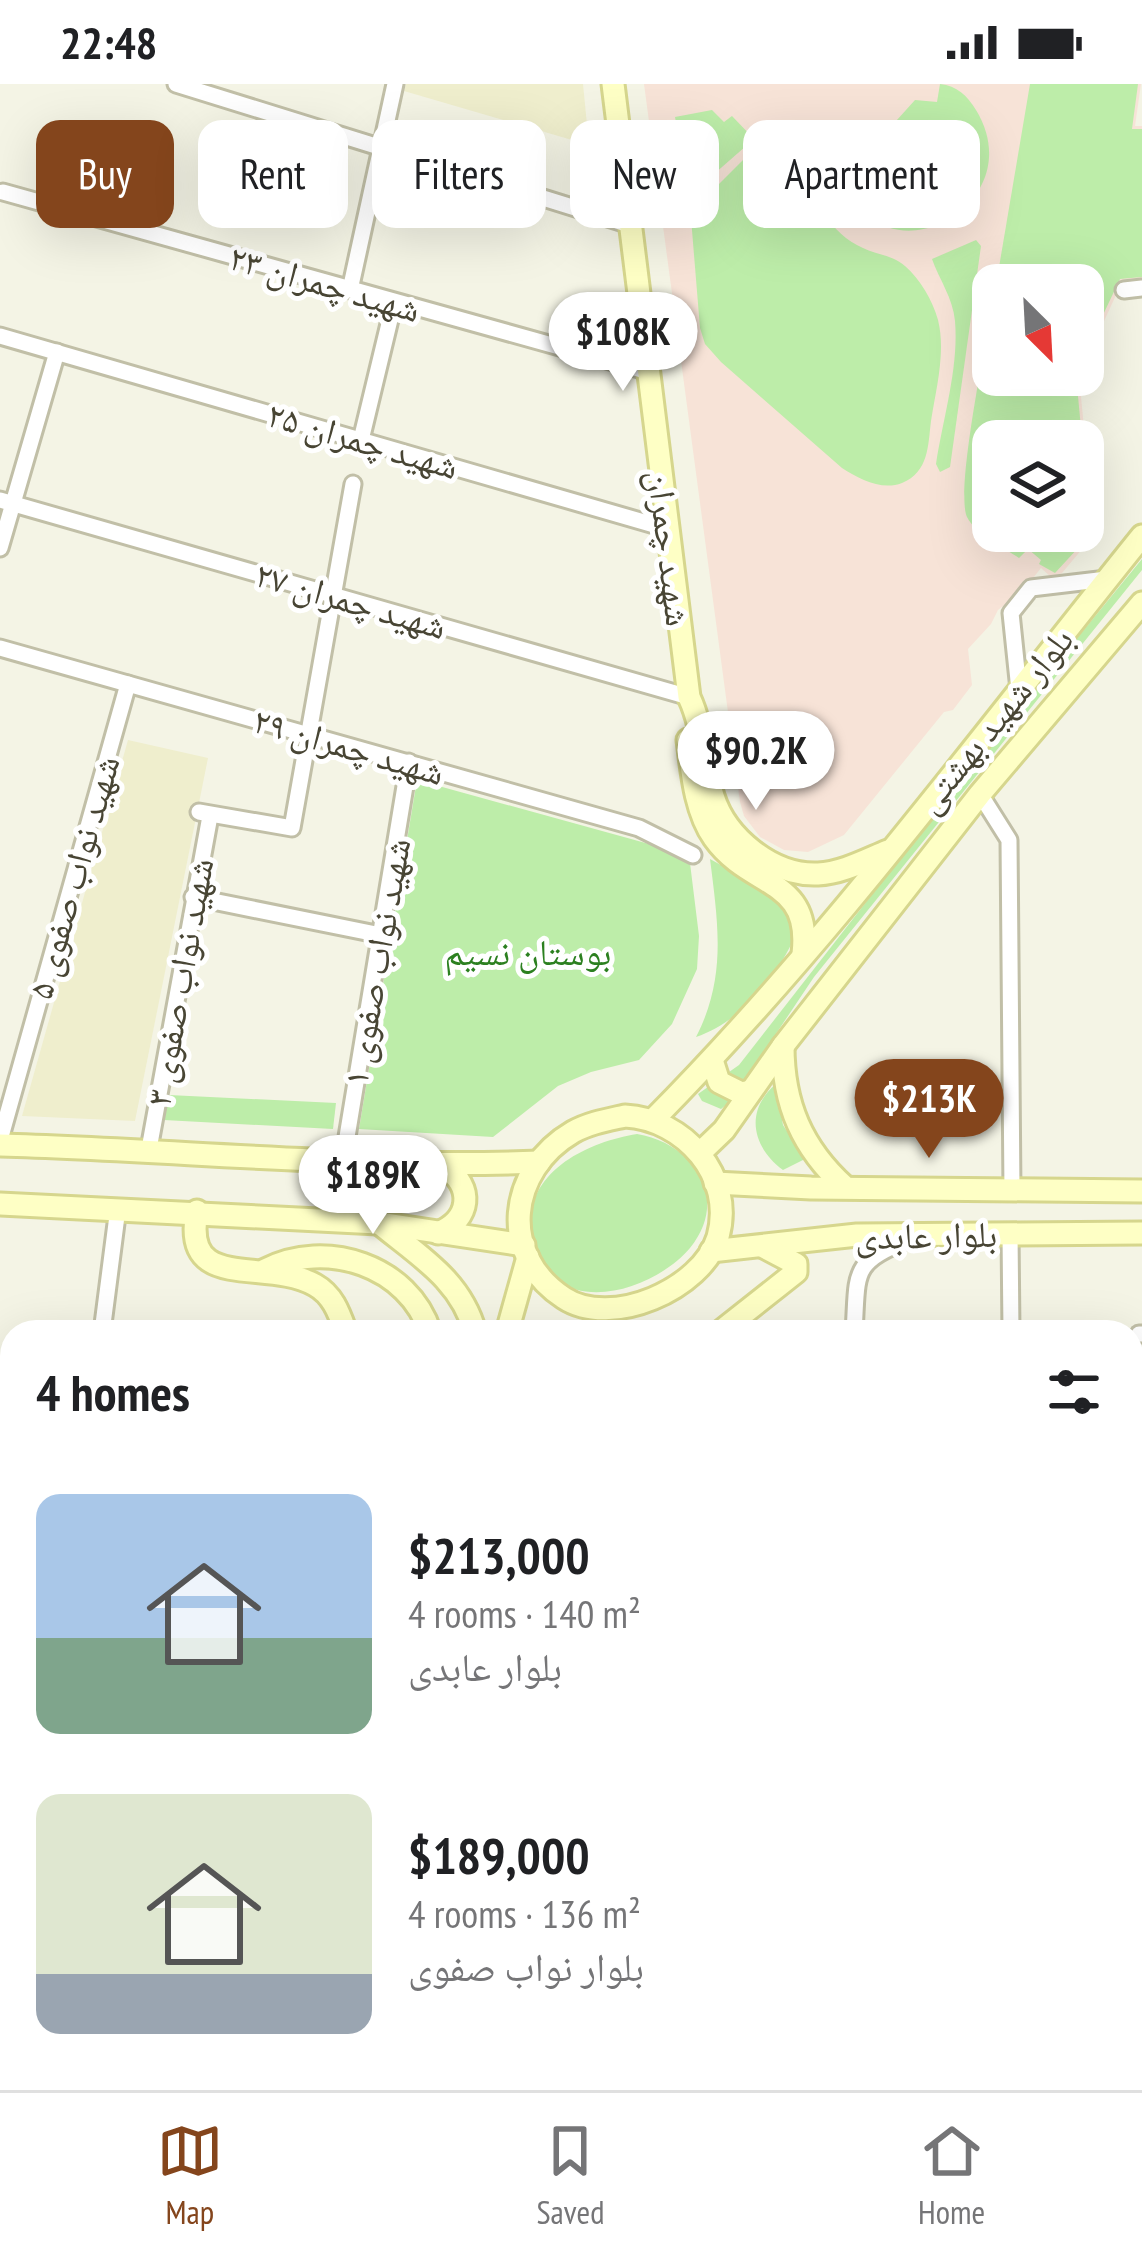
<!DOCTYPE html>
<html lang="en">
<head>
<meta charset="utf-8">
<style>
	:root { --surface:#fff; --page:#f6f6f6; --text:#202124; --muted:#757577; --line:#e0e0e0; --accent:#84451c }
	body { margin:0; font-family:"PT Sans Narrow","Noto Naskh Arabic",sans-serif; background:var(--page); color:var(--text); height:100vh; display:flex; flex-direction:column; font-size:45px; white-space:nowrap }
	* { box-sizing:border-box; margin:0 }
	p { font-size:39px; color:var(--muted) }
	.icon { flex:none; width:66px; height:66px; fill:none; stroke:currentColor; stroke-width:2; stroke-linecap:round; stroke-linejoin:round }
	.map { position:relative; flex:1; overflow:hidden }
	.sheet { position:absolute; left:0px; top:1236px; width:1143px; height:771px; display:flex; flex-direction:column; background:var(--surface); border-radius:36px 36px 0 0; box-shadow:0 12px 48px #0002 }
	.sheet>* { flex:none }
	.top-card { position:absolute; left:36px; top:36px; width:1071px; height:108px; display:flex; gap:24px }
	.needle { width:78px; rotate:156deg }
	.controls { position:absolute; left:972px; top:180px; display:grid; gap:24px }
	.controls a { display:grid; place-items:center; width:132px; height:132px; border-radius:24px; background:var(--surface); box-shadow:0 12px 48px #0002; font-size:60px }
	.price { position:absolute; translate:-50% -102px; padding:0 27px; border-radius:42px; background:#fff; color:#222; font-size:39px; line-height:78px; filter:drop-shadow(0 3px 6px #0008) }
	.price::after { content:''; position:absolute; left:50%; top:72px; width:36px; height:27px; margin-left:-18px; background:inherit; clip-path:polygon(0 0,100% 0,50% 100%) }
	.price.current { background:var(--accent); color:#fff }
	ul { padding:0; list-style:none }
	li { display:flex; align-items:center; gap:36px; height:300px; padding:0 36px }
	li span { display:grid; place-items:center; flex:none; width:336px; height:240px; border-radius:24px; color:#555 }
	li>.icon { margin-inline-start:auto }
	span .icon { width:144px; height:144px; fill:#fffc; stroke-width:1 }
	li b { font-size:51px }
	h2 { display:flex; justify-content:space-between; align-items:center; height:144px; padding:0 36px; font-size:51px }
	.tag { padding:0 42px; border-radius:24px; background:var(--surface); box-shadow:0 12px 48px #0002; font-size:42px; line-height:108px }
	.tag.current { background:var(--accent); color:#fff }
	.status { display:flex; justify-content:space-between; align-items:center; height:84px; padding:0 60px; background:var(--surface); direction:ltr }
	.status svg { height:33px; fill:currentColor }
	.menu { display:flex; justify-content:space-around; align-items:center; height:168px; border-top:3px solid var(--line); background:var(--surface); font-size:33px; color:var(--muted) }
	.menu a { display:grid; justify-items:center; gap:6px }
	.menu .current { color:var(--accent) }
	.map>svg:first-child { display:block }
</style>
</head>
<body>
<div class="status"><b>22:48</b><svg viewBox="0 0 49 12"><path d="M0 12V9h3v3zM5 12V6h3v6zM10 12V3h3v9zM15 12V0h3v12zM26 1h20v11H26zM47 4h2v5h-2z"/></svg></div>
<div class="map">
<svg width="1142" height="2006" viewBox="0 0 1142 2006">
	<rect width="100%" height="100%" fill="#f4f4e5"/>
	<!-- education -->
	<g fill="#efeecd">
		<path d="M406,0h177l6,61 -185,-54z"/>
		<path d="M128,656l80,18 -73,363 -113,-5z"/>
	</g>
	<!-- medical -->
	<path fill="#f7e3d7" fill-rule="evenodd" d="M644,0h497l-6,42h7v154l-20,2 -39,85v-82h-90v90h86l15,160 -32,38 -11,4 -10,-9 -27,34 -3,-2 -13,10 -7,14 -23,25 4,36 -19,25 -9,2 -100,123 -36,17 -24,-2 -24,-13 -16,-21 -4,-14zM993,357h90v90h-90z"/>
	<!-- green -->
	<g fill="#bdeda9" fill-rule="evenodd">
		<path d="M940,0c17,2 27,11 36,26 60,98 -103,182 -135,60l20,1 -1,-10 55,-61 22,2z"/>
		<path d="M1030,0h108l-6,45h10v148l-22,2 -37,78v-72h-87z"/>
		<path d="M712,26l12,12 8,-6 22,23 -56,49 -12,-11 -11,-60z"/>
		<path d="M770,49l25,21 14,-16 5,3c-11,42 9,89 49,107 14,7 30,7 42,18 15,13 28,35 33,54 8,32 -2,69 -7,101 -3,24 -2,51 -29,62 -20,8 -43,-4 -60,-15l-121,-106 -16,-18 -5,-16 -9,-110 6,-12z"/>
		<path d="M976,156l5,6 -31,221 -10,5 -4,-8c7,-46 23,-97 19,-143 -2,-23 -16,-42 -23,-62z"/>
		<path d="M993,217v74h83l15,159 -36,39 -16,-9 2,-4 -13,-11 -9,9c-16,-11 -43,-23 -52,-41 -12,-26 20,-179 26,-216zM993,357h90v90h-90z"/>
		<path d="M1142,475v11l-328,407 -83,124 -10,8 -19,-8 -4,-7 41,-29 234,-300z"/>
		<path d="M417,696l272,75 10,81 -2,33 -25,55 -33,36 -48,12 -33,14 -65,51 -134,-8z"/>
		<path d="M710,775l74,41 12,34c-18,42 -55,88 -100,103 31,-60 22,-114 14,-178z"/>
		<path d="M776,1000l7,41 22,34 -22,11c-32,-24 -38,-60 -7,-86z"/>
		<path d="M169,1011l167,8 -3,26 -169,-9z"/>
		<path d="M637,1050c56,9 94,64 53,114 -29,34 -93,60 -133,33 -18,-12 -27,-34 -27,-55 -1,-56 58,-84 107,-92z"/>
		<path d="M12,1907v88h137l-4,11h-145v-85z"/>
		<path d="M224,1995h357l-3,11h-357z"/>
	</g>
	<g fill="none" stroke-linecap="round" stroke-linejoin="round">
		<defs>
			<g id="street">
				<path d="M176,0l454,141"/>
				<path d="M3,108l646,180"/>
				<path d="M350,206l45,-206"/>
				<path d="M1124,206l18,-2"/>
				<path d="M0,252l668,193"/>
				<path d="M361,356l33,-137"/>
				<path d="M0,416l689,197"/>
				<path d="M0,464l57,-196"/>
				<path d="M0,564l639,180 54,27"/>
				<path d="M1019,606l-8,-77 20,-25 76,-9"/>
				<path d="M980,710l29,46 3,351"/>
				<path d="M199,728l93,16 61,-344"/>
				<path d="M193,813l188,38"/>
				<path d="M0,1056l128,-456"/>
				<path d="M149,1065l61,-333"/>
				<path d="M343,1077l66,-399"/>
				<path d="M1010,1149l1,99"/>
				<path d="M102,1248l16,-124"/>
				<path d="M854,1248c4,-60 -4,-69 56,-93"/>
				<path d="M1139,1250h3"/>
				<path d="M0,1307l12,2"/>
				<path d="M0,1438l12,2"/>
				<path d="M1131,1460l11,1"/>
				<path d="M0,1564l12,2"/>
				<path d="M1131,1589l11,1"/>
				<path d="M0,1699l12,1"/>
				<path d="M1131,1721l11,1"/>
				<path d="M1131,1820l11,1"/>
				<path d="M1131,1945h11"/>
				<path d="M728,1995l14,4"/>
				<path d="M865,1995v11"/>
				<path d="M1021,1995l1,11"/>
			</g>
			<g id="secondary">
				<path d="M613,0l76,613c15,32 14,66 24,99 13,42 60,80 105,78 24,-1 48,-14 70,-23"/>
				<path d="M688,656c4,32 7,71 26,98 36,51 98,39 89,116"/>
				<path d="M783,962c0,58 19,102 62,141"/>
				<path d="M712,976l7,22 22,11 10,-2"/>
				<path d="M625,1032c59,3 110,60 93,121 -16,52 -107,92 -154,61 -66,-43 -56,-128 9,-166 16,-9 34,-12 52,-16z"/>
				<path d="M653,1036c178,-180 330,-387 489,-584"/>
				<path d="M0,1061c180,5 359,24 539,17"/>
				<path d="M700,1069l24,-23 59,-84 197,-252 162,-191"/>
				<path d="M715,1099l96,5 331,3"/>
				<path d="M0,1120l378,19 146,22"/>
				<path d="M197,1127c-16,83 68,46 118,74 18,10 24,28 31,47"/>
				<path d="M379,1139c40,33 82,57 96,109"/>
				<path d="M438,1149c33,-14 36,-46 7,-66"/>
				<path d="M711,1167l146,-16 285,-2"/>
				<path d="M265,1186c61,-32 144,-4 165,62"/>
				<path d="M507,1248l21,-75"/>
				<path d="M720,1248l76,-60v-8l-34,-18"/>
				<path d="M0,1824l12,-15"/>
				<path d="M0,1884l12,-15"/>
				<path d="M167,2006l4,-11"/>
				<path d="M201,2006l4,-11"/>
				<path d="M600,2006l4,-11"/>
			</g>
		</defs>
		<!-- street casing -->
		<use href="#street" stroke="#c1bfa7" stroke-width="21"/>
		<!-- secondary casing -->
		<use href="#secondary" stroke="#d6d68d" stroke-width="27"/>
		<!-- street -->
		<use href="#street" stroke="#fff" stroke-width="15"/>
		<!-- secondary -->
		<use href="#secondary" stroke="#feffc5" stroke-width="21"/>
	</g>
	<g text-anchor="middle" stroke-width="10" stroke-linejoin="round" paint-order="stroke">
		<!-- street labels -->
		<g font-size="36" fill="#484534" stroke="#fff">
			<text transform="translate(325 199) rotate(16)" y="13">شهید چمران ۲۳</text>
			<text transform="translate(363 356) rotate(16)" y="13">شهید چمران ۲۵</text>
			<text transform="translate(670 464) rotate(83)" y="13">شهید چمران</text>
			<text transform="translate(351 516) rotate(16)" y="13">شهید چمران ۲۷</text>
			<text transform="translate(994 636) rotate(-51)" y="13">بلوار شهید بهشتی</text>
			<text transform="translate(349 662) rotate(16)" y="13">شهید چمران ۲۹</text>
			<text transform="translate(73 793) rotate(-74)" y="13">شهید نواب صفوی ۵</text>
			<text transform="translate(376 878) rotate(-80)" y="13">شهید نواب صفوی ۱</text>
			<text transform="translate(179 898) rotate(-80)" y="13">شهید نواب صفوی ۳</text>
			<text transform="translate(926 1151) rotate(-1)" y="13">بلوار عابدی</text>
		</g>
		<!-- park labels -->
		<g font-size="36" fill="#2c8020" stroke="#fff">
			<text x="528" y="881">بوستان نسیم</text>
		</g>
	</g>
</svg>
<div class="controls">
<a><svg class="needle" viewBox="-14 -14 28 28"><path d="M0-13l5 13h-10z" fill="#e53935"/><path d="M0 13l5-13h-10z" fill="#757577"/></svg></a>
<a><svg class="icon" aria-label="layers" viewBox="0 0 24 24"><path d="M12 4l9 5-9 5-9-5zM3 14l9 5 9-5"/></svg></a>
</div>
<b class="price" style="left:623px;top:310px">$108K</b>
<b class="price" style="left:756px;top:729px">$90.2K</b>
<b class="price current" style="left:929px;top:1077px">$213K</b>
<b class="price" style="left:373px;top:1153px">$189K</b>
<div class="top-card">
<a class="tag current">Buy</a>
<a class="tag">Rent</a>
<a class="tag">Filters</a>
<a class="tag">New</a>
<a class="tag">Apartment</a>
</div>
<section class="sheet">
<h2>4 homes<svg class="icon" aria-label="filters" viewBox="0 0 24 24"><path d="M4 7h16M4 17h16"/><circle cx="9" cy="7" r="2"/><circle cx="15" cy="17" r="2"/></svg></h2>
<ul>
<li><span style="background:linear-gradient(#a9c7e8 60%,#7fa58c 0)"><svg class="icon" aria-label="home" viewBox="0 0 24 24"><path d="M3 11l9-7 9 7M6 9v11h12V9"/></svg></span><div><b>$213,000</b><p>4 rooms · 140 m²</p><p>بلوار عابدی</p></div></li>
<li><span style="background:linear-gradient(#dfe7d0 75%,#9aa5b1 0)"><svg class="icon" aria-label="home" viewBox="0 0 24 24"><path d="M3 11l9-7 9 7M6 9v11h12V9"/></svg></span><div><b>$189,000</b><p>4 rooms · 136 m²</p><p>بلوار نواب صفوی</p></div></li>
</ul>
</section>
</div>
<nav class="menu">
<a class="current"><svg class="icon" aria-label="map" viewBox="0 0 24 24"><path d="M3 6l6-2 6 2 6-2v14l-6 2-6-2-6 2zM9 4v14M15 6v14"/></svg>Map</a>
<a><svg class="icon" aria-label="saved" viewBox="0 0 24 24"><path d="M7 4h10v16l-5-4-5 4z"/></svg>Saved</a>
<a><svg class="icon" aria-label="home" viewBox="0 0 24 24"><path d="M3 11l9-7 9 7M6 9v11h12V9"/></svg>Home</a>
</nav>
</body>
</html>
